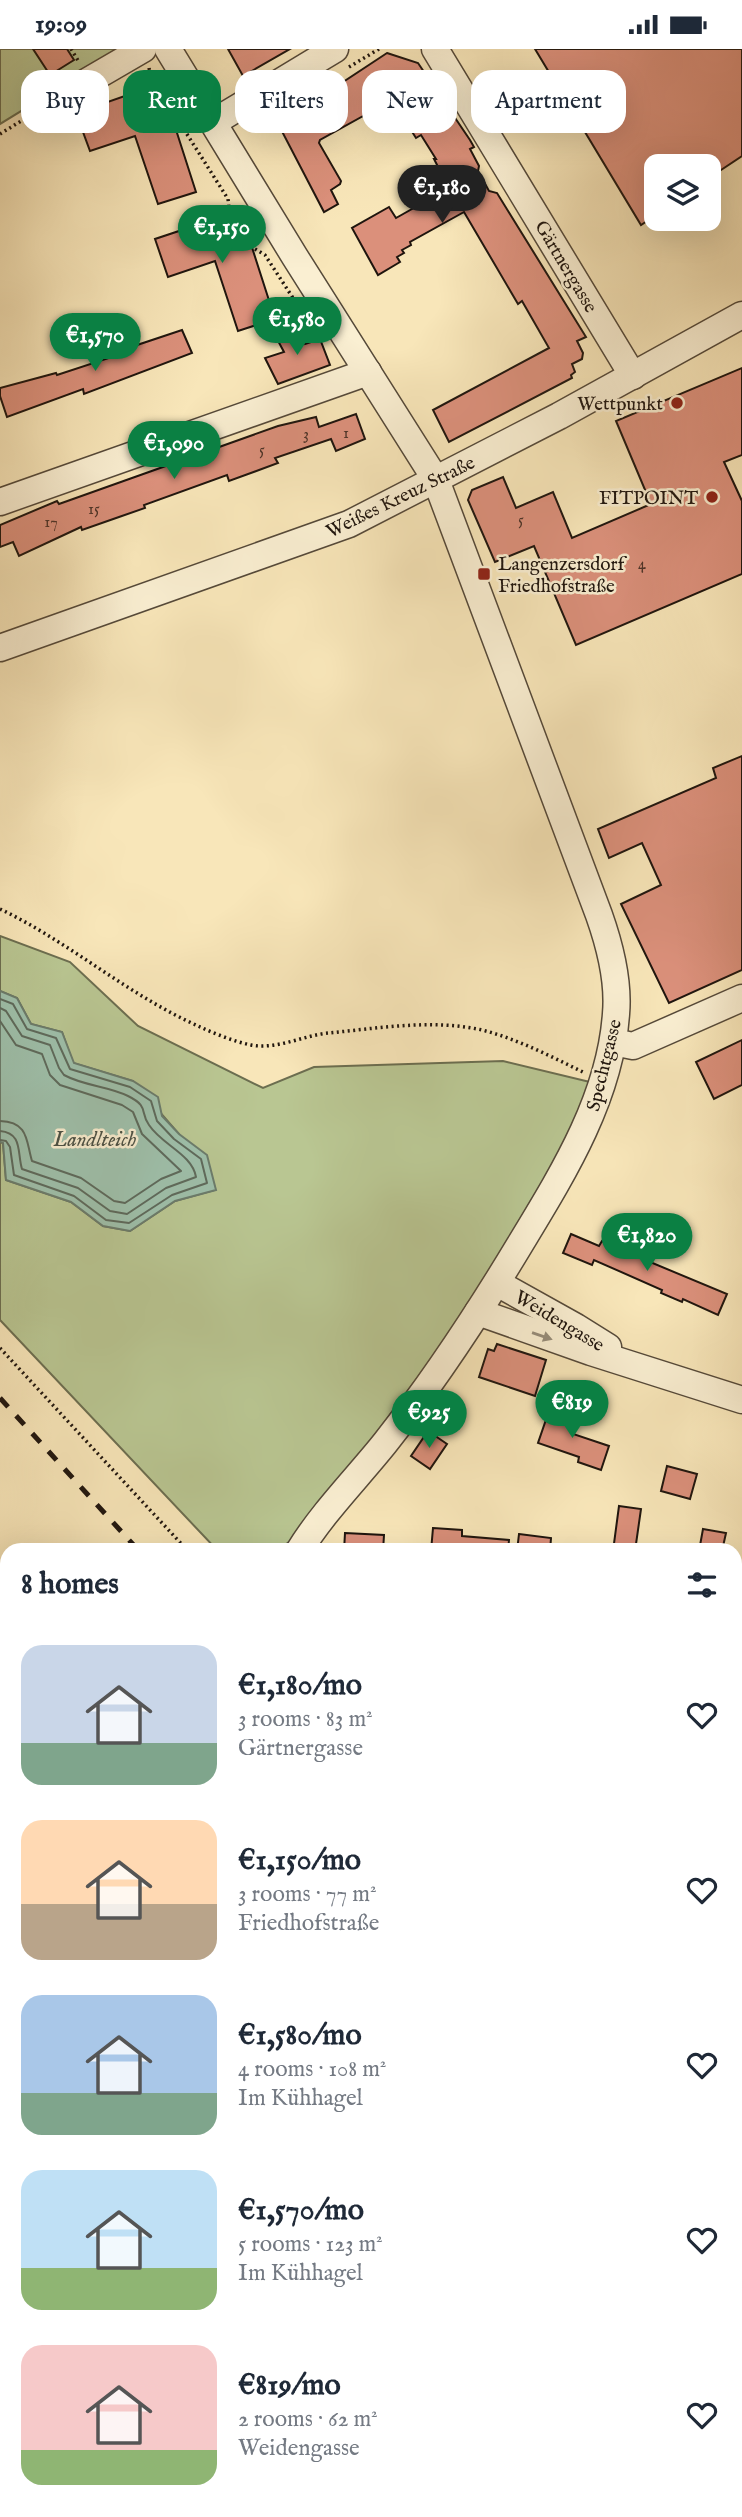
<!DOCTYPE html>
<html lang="en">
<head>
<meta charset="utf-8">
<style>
	:root { --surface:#fff; --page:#f2f2f3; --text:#1f2937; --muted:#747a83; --accent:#0b8043 }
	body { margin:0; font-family:"IM FELL English",serif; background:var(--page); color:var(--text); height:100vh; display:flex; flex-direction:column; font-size:26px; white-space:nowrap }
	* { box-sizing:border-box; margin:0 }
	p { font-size:23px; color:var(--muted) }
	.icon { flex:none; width:38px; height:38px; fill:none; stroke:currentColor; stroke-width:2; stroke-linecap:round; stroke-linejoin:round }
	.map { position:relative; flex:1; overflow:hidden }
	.panel { position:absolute; left:0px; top:1494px; width:742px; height:975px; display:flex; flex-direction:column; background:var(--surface); border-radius:21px 21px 0 0; box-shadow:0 7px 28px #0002 }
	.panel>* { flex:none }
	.banner { position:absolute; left:21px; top:21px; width:700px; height:63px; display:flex; gap:14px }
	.tools { position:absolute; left:644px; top:105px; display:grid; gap:14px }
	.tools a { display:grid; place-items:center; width:77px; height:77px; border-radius:14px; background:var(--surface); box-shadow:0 7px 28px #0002; font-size:35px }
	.price { position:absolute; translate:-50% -60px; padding:0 16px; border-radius:24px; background:var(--accent); color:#fff; font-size:23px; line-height:46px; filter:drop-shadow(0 2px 4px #0008) }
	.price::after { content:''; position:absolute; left:50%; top:42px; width:21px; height:16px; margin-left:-10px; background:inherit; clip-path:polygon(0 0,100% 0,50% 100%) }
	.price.active { background:#222; color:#fff }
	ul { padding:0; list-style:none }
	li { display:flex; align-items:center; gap:21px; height:175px; padding:0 21px }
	li span { display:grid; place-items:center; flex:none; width:196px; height:140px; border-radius:21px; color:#555 }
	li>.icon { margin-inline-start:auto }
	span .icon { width:84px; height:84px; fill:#fffc; stroke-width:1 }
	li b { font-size:30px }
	h2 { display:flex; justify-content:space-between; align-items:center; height:84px; padding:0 21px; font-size:30px }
	.chip { padding:0 24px; border-radius:21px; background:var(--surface); box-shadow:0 7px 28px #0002; font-size:24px; line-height:63px }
	.chip.active { background:var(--accent); color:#fff }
	.status { display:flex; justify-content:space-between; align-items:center; height:49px; padding:0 35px; background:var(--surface); direction:ltr }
	.status svg { height:19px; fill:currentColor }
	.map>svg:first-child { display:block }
</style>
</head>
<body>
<div class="status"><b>19:09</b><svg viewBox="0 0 49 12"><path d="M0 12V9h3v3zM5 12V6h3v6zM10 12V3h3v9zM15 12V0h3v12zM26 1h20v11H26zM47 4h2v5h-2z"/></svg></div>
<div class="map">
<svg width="742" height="2468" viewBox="0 0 742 2468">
	<rect width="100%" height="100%" fill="#f8e6b9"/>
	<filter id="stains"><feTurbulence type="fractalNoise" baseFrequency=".00286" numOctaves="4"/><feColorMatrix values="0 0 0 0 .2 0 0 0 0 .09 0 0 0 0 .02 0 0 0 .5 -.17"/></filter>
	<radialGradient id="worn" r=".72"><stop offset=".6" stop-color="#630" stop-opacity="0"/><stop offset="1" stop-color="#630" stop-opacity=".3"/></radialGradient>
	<!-- green -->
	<g fill="#b9c692" stroke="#6c6e50" stroke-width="2">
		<path d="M0,0h122l-122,75z"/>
		<path d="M0,887l70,26 68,64 125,62 51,-21 189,-6 87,21 -8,34 -126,210 -155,208 -24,16h-60l-217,-230v-178l3,1 3,37 65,22 32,24 27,5 45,-30 40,-11 -36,-56 -46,-53 -60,-18 -11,-31 -31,-8 -14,-26 -17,-7z"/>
	</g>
	<!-- water -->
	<path fill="#9ec0ab" stroke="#6b7c6c" stroke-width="2" d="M0,942l17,7 14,26 31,8 12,31 59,18 25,16 4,19 17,18 28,21 9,35 -41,11 -45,30 -27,-5 -32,-24 -65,-22 -3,-37 -3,-1z"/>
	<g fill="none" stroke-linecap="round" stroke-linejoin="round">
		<!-- shore -->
		<g stroke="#5e6a5c" stroke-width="2">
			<path d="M0,950l13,5 14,25 29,9 14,31 60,18 21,14 6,20 17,18 27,20 6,24 -35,12 -43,28 -23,-3 -32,-24 -60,-21 -4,-28 -4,-6 -6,-1"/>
			<path d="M0,959l6,3 16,25 28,9 9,23 5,7c20,11 44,11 64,21 22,11 11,15 21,29 13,20 43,29 47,52l-30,11 -39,26 -17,-3 -32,-23 -56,-19c-5,-16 1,-36 -22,-38"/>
			<path d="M0,972l16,24 26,9 8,21 10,10 62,20 11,7 9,22 39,37 -20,8 -36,24 -11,-2 -33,-23 -49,-17c-6,-20 -3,-39 -32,-40"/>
		</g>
	</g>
	<!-- building -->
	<g fill="#db907b" stroke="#1f150e" stroke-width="2">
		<path d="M33,0h34l7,11 -24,15z"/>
		<path d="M228,0h62l-47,27z"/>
		<path d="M535,0h207v107l-33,22v-12h-53v49l-15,10z"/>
		<path d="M387,4l31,10 52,77 4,7 -4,2 9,17 -1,5 11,20 8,2 89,144 -9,4 6,12 -1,6 -10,5 3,8 -4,3 1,3 -123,64 -16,-32 116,-62 -27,-47 -4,3 -54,-92 -54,30 1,3 -9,5 2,3 -7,4 3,5 -22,13 -26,-47 37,-21 7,11 53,-30 -15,-29h2l-15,-24 -5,3 -24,-38 -72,40 -1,3 22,38 -1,3 -9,6 7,14 -14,8 -49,-94 24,-14 3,5z"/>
		<path d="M169,41l8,14 -8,4 27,84 -38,12 -23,-68 -45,15 -14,-38 63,-22 5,13z"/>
		<path d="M246,167l9,16 -7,3 27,84 -37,12 -23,-70 -47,16 -13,-38 63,-21 5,12z"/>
		<path d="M298,280l7,15 15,-5 10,26 -52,19 -13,-26 19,-6 -8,-15z"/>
		<path d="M182,281l10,23 -108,41 -1,-5 -76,28 -7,-21v-8l56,-15 1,2 52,-17 -2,-5 30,-10v2z"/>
		<path d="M742,319v87l-18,7 18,39v73l-166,71 -42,-99 -39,16 -27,-62 4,-10 31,-13 13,31 37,-16 19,46 79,-34 -35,-83z"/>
		<path d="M356,365l9,25 -29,12 -5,-12 -56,19 3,5 -49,18 -2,-6 -83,30 1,3 -26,9 -37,13 -1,-3 -62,29 -6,-14 -13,5v-22l57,-24 2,3 219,-78 38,-9 3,10z"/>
		<path d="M742,707v214l-73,33 -48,-99 40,-19 -19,-42 -33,15 -11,-29 118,-51 -3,-10z"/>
		<path d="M742,991v45l-28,14 -18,-37z"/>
		<path d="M571,1185l28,12 3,-5 28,12v-2l21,9 -1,2 77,32 -9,21 -35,-16 -1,3 -21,-9 1,-3 -68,-30 -2,5 -29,-12z"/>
		<path d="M497,1295l49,16 -11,36 -56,-19 9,-28 6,2z"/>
		<path d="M550,1359l29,10 -6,16 36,12 -8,24 -23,-8 1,-5 -41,-14z"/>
		<path d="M428,1382l19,13 -17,25 -19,-13z"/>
		<path d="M667,1417l30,8 -7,25 -29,-8z"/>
		<path d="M619,1457l22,3 -6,42h-22z"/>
		<path d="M433,1479l29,2v6l47,4 -1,11h-77z"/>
		<path d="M703,1480l23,4 -4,18h-23z"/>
		<path d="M345,1484l39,2 -1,16h-39z"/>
		<path d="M519,1485l32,4 -1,13h-33z"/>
	</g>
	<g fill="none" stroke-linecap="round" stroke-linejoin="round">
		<defs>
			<g id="minor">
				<path d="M168,0l127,208 141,223 163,435c11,31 20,66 17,99 -6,85 -54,161 -97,232 -41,68 -85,135 -134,197 -28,35 -62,69 -86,108"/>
				<path d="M435,0l198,327"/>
				<path d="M52,53l91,-53"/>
				<path d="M214,73l121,-73"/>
				<path d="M0,453l368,-130"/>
				<path d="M0,599l349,-124 210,-108 183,-101"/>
				<path d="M613,993l20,4 109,-48"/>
				<path d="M497,1234l79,44 32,20"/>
				<path d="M478,1263l113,40 151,48"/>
				<path d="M735,1584l7,1"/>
				<path d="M735,1787l7,2"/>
				<path d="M735,2040l7,-16"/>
			</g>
		</defs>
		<!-- minor casing -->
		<use href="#minor" stroke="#554939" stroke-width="29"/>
		<!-- path -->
		<g stroke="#1f150e" stroke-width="3.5" stroke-dasharray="2 3.5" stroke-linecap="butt">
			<path d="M71,0l8,13"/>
			<path d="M349,18l30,-18"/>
			<path d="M149,19l4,19v11l9,16 16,6 50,79 3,25 11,17 23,14 41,63"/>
			<path d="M0,85l34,-21"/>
			<path d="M0,860c69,33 127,85 196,116 17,8 36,16 55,20 26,5 53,-10 78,-12 50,-5 104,-14 153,-3 36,9 70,27 103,43"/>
			<path d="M0,1299l188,203"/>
		</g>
		<!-- minor -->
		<use href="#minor" stroke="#faefd2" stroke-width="26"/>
		<!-- rail -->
		<g stroke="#1f150e" stroke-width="5" stroke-dasharray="12 12" stroke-linecap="butt">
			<path d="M0,1349l139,153"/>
			<path d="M735,2156l7,8"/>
			<path d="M735,2172l7,7"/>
		</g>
	</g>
	<!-- one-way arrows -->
	<defs><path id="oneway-solid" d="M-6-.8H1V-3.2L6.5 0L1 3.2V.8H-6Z" transform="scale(1.75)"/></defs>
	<use fill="#978d7a" href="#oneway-solid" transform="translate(542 1287) rotate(19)"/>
	<!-- markers -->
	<g fill="#8f2418" stroke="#faefd2" stroke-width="2.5">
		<circle cx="677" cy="354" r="7"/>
		<circle cx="712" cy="448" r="7"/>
		<rect x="477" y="518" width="14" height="14" rx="3.5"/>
	</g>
	<g text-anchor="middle" stroke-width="5" stroke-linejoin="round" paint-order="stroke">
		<!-- number labels -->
		<g font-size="16" fill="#4e3429">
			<text x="346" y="389">1</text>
			<text x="306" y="390">3</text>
			<text x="262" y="406">5</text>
			<text x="94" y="465">15</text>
			<text x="521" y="476">5</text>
			<text x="51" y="478">17</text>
			<text x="642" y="520">4</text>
		</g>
		<!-- street labels -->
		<g font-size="19" fill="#1f150e" stroke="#faefd2">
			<text transform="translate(567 217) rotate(59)" y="7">Gärtnergasse</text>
			<text transform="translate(400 447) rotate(-26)" y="7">Weißes Kreuz Straße</text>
			<text transform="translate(603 1016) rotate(-76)" y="7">Spechtgasse</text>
			<text transform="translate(560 1271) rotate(31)" y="7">Weidengasse</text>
		</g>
		<!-- poi labels -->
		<g font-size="19" fill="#1f150e" stroke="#faefd2" text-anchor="end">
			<text x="663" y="361">Wettpunkt</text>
			<text x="698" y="455">FITPOINT</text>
			<text x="498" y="521" text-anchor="start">Langenzersdorf<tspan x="498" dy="22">Friedhofstraße</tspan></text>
		</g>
		<!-- water labels -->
		<g font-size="21" font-style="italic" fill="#4b5145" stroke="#faefd2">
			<text x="95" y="1097">Landlteich</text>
		</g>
	</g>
	<rect width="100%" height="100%" filter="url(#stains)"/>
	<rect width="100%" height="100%" fill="url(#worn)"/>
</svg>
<div class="tools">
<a><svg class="icon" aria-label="layers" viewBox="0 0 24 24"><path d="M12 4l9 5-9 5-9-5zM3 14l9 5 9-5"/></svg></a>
</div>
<b class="price active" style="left:442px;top:176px">€1,180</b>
<b class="price" style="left:222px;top:216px">€1,150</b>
<b class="price" style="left:297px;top:308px">€1,580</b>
<b class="price" style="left:95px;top:324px">€1,570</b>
<b class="price" style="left:174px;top:432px">€1,090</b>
<b class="price" style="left:647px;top:1224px">€1,820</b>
<b class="price" style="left:572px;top:1391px">€819</b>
<b class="price" style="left:429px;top:1401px">€925</b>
<div class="banner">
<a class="chip">Buy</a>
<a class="chip active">Rent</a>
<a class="chip">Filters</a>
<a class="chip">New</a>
<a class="chip">Apartment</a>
</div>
<section class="panel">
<h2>8 homes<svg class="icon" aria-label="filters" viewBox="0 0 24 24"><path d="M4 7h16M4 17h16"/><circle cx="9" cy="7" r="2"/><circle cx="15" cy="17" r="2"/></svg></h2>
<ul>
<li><span style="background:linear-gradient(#c9d6e8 70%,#7fa58c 0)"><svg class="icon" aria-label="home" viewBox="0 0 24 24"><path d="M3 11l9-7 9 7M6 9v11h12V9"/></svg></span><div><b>€1,180/mo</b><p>3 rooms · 83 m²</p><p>Gärtnergasse</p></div><svg class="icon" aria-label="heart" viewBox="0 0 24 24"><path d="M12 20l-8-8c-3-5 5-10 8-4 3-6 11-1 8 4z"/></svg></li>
<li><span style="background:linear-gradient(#ffd9b3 60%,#b9a48a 0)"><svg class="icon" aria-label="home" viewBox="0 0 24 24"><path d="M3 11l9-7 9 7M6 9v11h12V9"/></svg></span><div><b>€1,150/mo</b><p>3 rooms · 77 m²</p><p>Friedhofstraße</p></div><svg class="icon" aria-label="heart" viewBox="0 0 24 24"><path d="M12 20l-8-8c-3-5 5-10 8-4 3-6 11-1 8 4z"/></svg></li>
<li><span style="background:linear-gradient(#a9c7e8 70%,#7fa58c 0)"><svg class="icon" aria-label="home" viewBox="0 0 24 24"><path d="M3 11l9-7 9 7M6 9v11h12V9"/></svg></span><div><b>€1,580/mo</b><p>4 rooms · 108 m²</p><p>Im Kühhagel</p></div><svg class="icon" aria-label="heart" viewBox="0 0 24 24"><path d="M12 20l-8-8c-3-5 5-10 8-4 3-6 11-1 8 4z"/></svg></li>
<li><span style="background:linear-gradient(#bfe0f5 70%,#8fb573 0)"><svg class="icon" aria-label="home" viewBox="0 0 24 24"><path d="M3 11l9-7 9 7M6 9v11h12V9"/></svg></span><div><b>€1,570/mo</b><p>5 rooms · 123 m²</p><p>Im Kühhagel</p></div><svg class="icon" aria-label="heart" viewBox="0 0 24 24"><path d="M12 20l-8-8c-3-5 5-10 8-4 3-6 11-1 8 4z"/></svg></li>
<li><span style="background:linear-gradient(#f6c9c9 75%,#8fb573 0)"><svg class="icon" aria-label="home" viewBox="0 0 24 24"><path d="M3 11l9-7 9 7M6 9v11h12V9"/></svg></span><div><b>€819/mo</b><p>2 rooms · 62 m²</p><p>Weidengasse</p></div><svg class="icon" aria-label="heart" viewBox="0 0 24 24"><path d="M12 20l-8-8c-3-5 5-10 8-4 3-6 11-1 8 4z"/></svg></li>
</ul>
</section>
</div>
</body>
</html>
